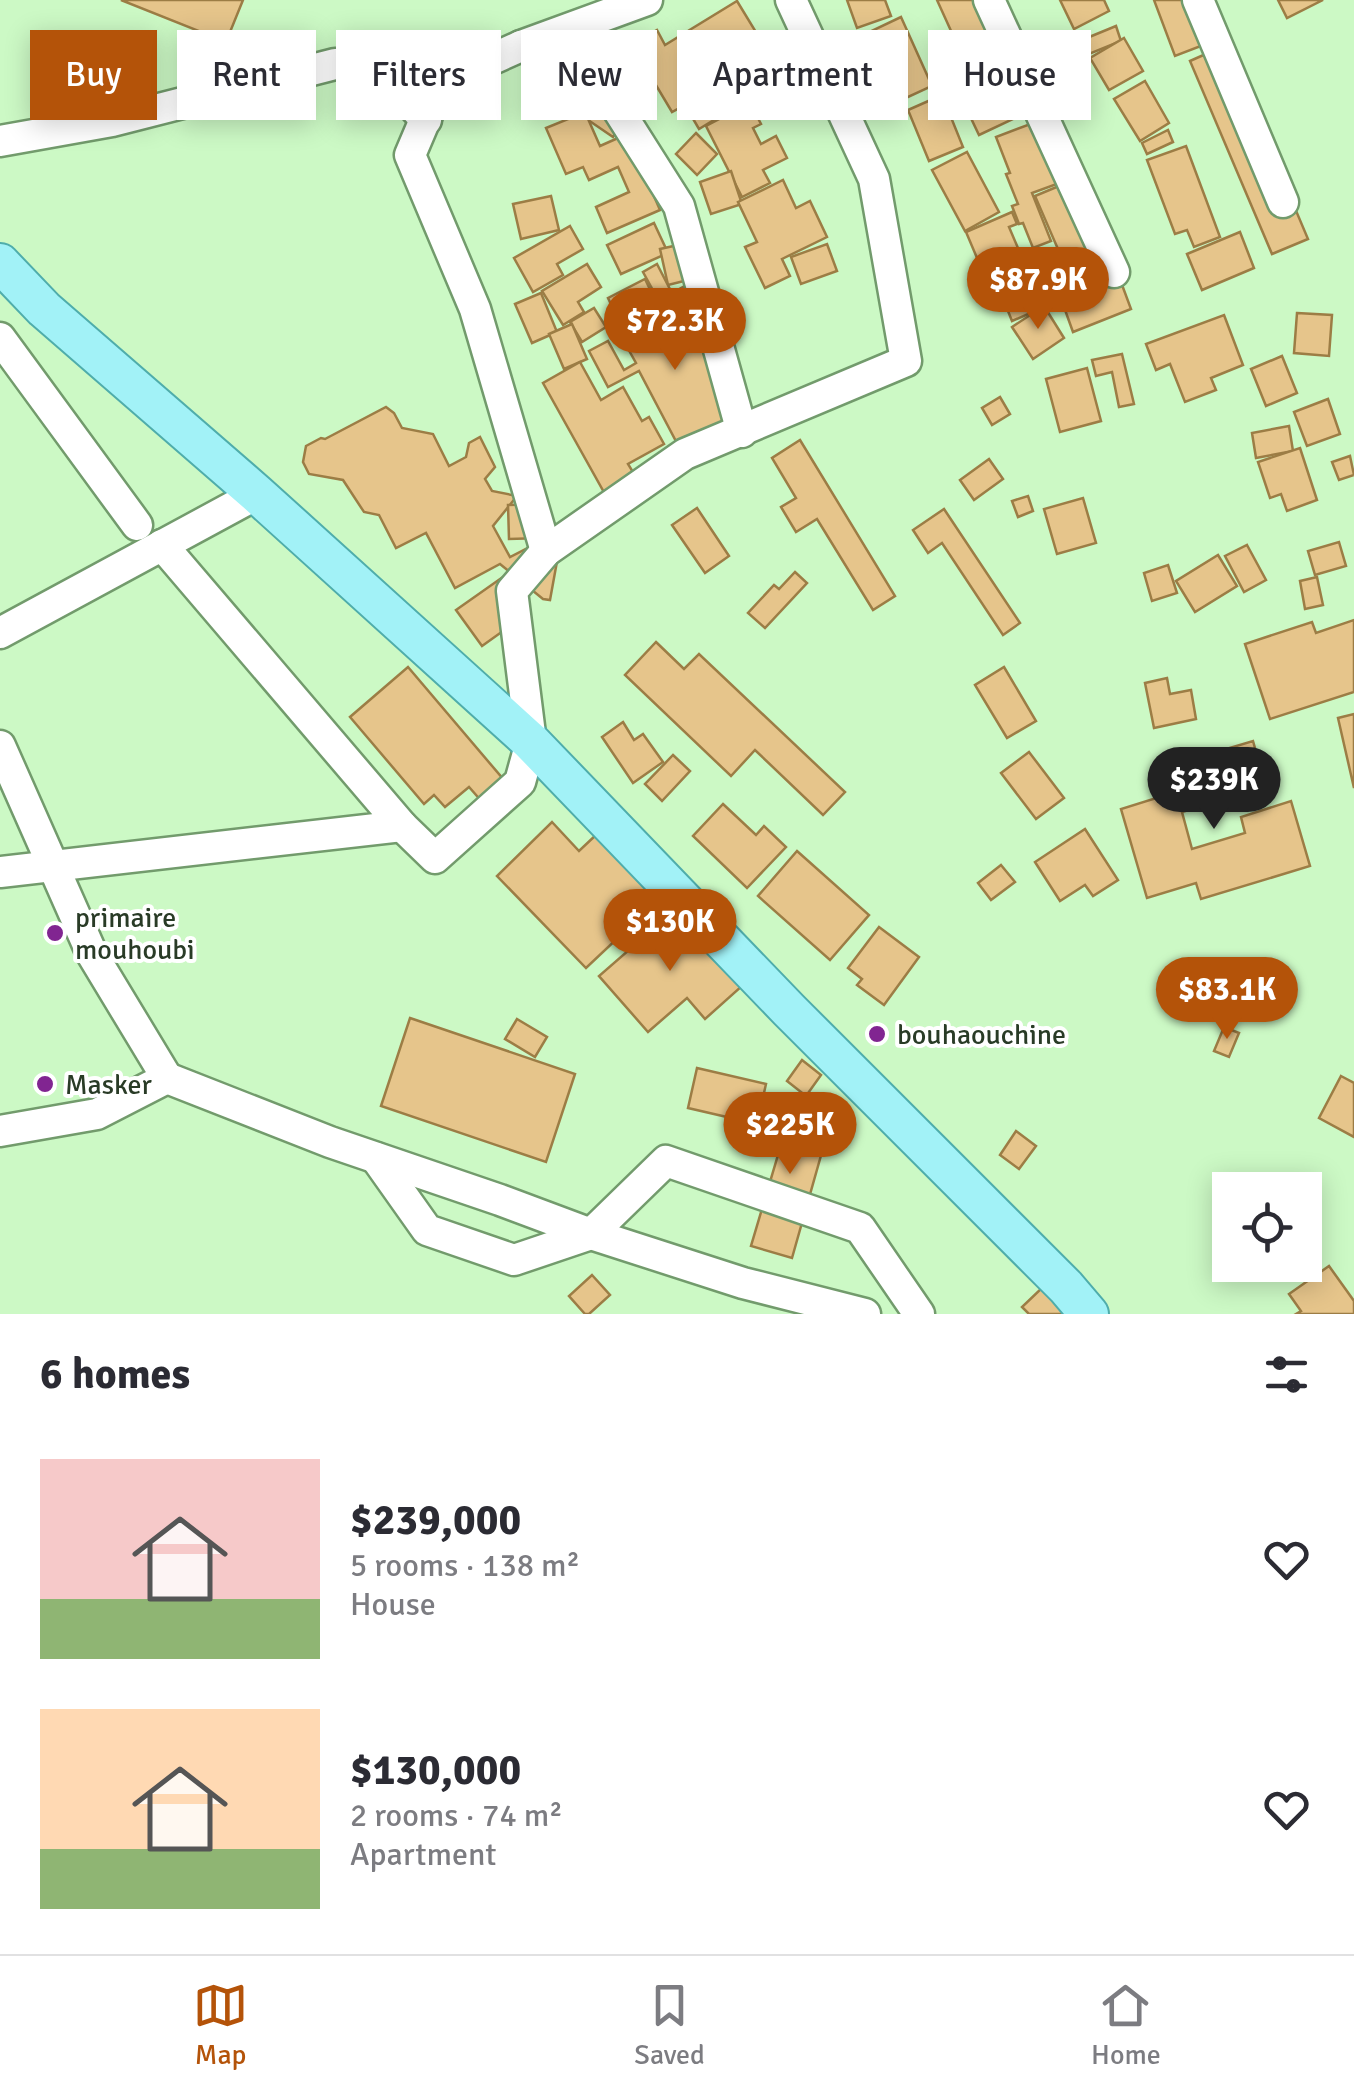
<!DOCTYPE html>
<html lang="en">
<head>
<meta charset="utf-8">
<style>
	:root { --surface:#fff; --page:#f7f7f7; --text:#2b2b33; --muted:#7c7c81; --line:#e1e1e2; --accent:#b45309 }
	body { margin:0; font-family:Signika,sans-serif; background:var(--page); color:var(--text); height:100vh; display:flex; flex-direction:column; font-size:38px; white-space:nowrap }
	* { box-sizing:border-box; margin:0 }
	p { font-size:32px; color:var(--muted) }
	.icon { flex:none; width:55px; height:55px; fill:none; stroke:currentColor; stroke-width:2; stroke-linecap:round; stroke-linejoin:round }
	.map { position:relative; height:1314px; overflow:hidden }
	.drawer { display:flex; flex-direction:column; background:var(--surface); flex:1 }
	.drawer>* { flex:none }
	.guide { position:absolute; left:30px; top:30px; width:1295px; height:90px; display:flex; gap:20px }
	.tools { position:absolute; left:1212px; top:1172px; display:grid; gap:20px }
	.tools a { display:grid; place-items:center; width:110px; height:110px; border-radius:0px; background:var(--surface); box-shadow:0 5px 25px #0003; font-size:50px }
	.price { position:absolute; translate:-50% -85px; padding:0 22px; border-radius:35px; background:var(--accent); color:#fff; font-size:32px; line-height:65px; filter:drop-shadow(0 2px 5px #0008) }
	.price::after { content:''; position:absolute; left:50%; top:60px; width:30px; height:22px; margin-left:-15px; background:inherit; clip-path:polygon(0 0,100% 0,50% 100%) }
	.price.current { background:#222; color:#fff }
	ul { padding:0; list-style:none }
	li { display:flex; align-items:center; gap:30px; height:250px; padding:0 40px }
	li span { display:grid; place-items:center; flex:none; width:280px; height:200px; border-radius:0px; color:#555 }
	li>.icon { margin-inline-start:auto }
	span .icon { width:120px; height:120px; fill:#fffc; stroke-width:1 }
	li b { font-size:42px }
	h2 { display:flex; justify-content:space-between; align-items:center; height:120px; padding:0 40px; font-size:42px }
	.tag { padding:0 35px; border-radius:0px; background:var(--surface); box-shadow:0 5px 25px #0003; font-size:35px; line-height:90px }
	.tag.current { background:var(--accent); color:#fff }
	.menu { display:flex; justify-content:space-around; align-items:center; height:140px; border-top:2px solid var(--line); background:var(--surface); font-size:28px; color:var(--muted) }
	.menu a { display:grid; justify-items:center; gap:5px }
	.menu .current { color:var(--accent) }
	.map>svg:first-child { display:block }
</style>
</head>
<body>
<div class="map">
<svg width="1354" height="1314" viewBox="0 0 1354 1314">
	<rect width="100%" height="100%" fill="#ccf9c5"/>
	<!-- building -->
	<g fill="#e6c58b" stroke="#9c7d45" stroke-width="2.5">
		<path d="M121,0h122l-17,42z"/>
		<path d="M847,0h38l6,16 -34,12z"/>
		<path d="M937,0h41l52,111 -51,24 -20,-42 17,-7z"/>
		<path d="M1060,0h44l5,11 -35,18z"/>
		<path d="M1154,0h35l17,44 -31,12z"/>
		<path d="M1278,0h45l-36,18z"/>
		<path d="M737,1l42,69 -62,38 5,7 -23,14 -14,-24 -13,7 -40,-67 25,-15 8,15z"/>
		<path d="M901,17l31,69 -37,17 -30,-69z"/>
		<path d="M1116,26l5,15 -32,13 -7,-14z"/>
		<path d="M1124,38l19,33 -34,19 -19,-32z"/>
		<path d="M1226,45l82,194 -36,15 -82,-193z"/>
		<path d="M1145,81l24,42 -29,18 -26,-42z"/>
		<path d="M589,85l40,28 -16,24 -41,-28z"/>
		<path d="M942,95l21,52 -34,14 -21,-51z"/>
		<path d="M750,103l11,21 -8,4 8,16 15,-8 11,22 -24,12 7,13 -28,14 -36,-71z"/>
		<path d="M585,112l15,34 27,-12 33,76 -53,23 -11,-26 33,-15 -11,-25 -29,13 -6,-13 -17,7 -20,-46z"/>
		<path d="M1041,120l24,61 -33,12 19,48 -18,7 -10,-25 -4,1 -7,-18 6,-2 -12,-30 4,-1 -14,-36z"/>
		<path d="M1168,130l5,12 -26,12 -5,-11z"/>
		<path d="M696,133l21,21 -20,21 -21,-21z"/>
		<path d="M1186,146l34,91 -26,10 -7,-17 -12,4 -28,-74z"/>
		<path d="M967,152l32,60 -34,19 -33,-61z"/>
		<path d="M731,171l11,33 -31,10 -11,-32z"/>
		<path d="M783,180l13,28 14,-7 17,36 -45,22 8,17 -25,12 -20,-41 12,-5 -19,-40z"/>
		<path d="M1071,181l38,89 -70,31 3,7 -30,13 -12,-30 64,-28 -29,-67z"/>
		<path d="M551,196l8,34 -38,9 -8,-35z"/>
		<path d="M1012,212l5,12 -8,3 23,54 -38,17 -28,-66z"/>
		<path d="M654,223l14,30 -47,21 -14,-29z"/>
		<path d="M570,226l13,23 -26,15 6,11 -30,17 -19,-34z"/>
		<path d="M1240,232l14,36 -52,22 -15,-36z"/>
		<path d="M696,241l8,35 -36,9 -8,-36z"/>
		<path d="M827,244l10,27 -36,13 -10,-27z"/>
		<path d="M587,264l14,23 -23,15 6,10 -21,13 -21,-34z"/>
		<path d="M657,264l15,29 11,-6 13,24 -12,6 62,115 -57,34 -50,-95 -31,16 -19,-36 19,-10 16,29 12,-7 -19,-34 44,-24 -18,-33z"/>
		<path d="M1118,274l13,35 -58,23 -13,-36z"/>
		<path d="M645,279l12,25 -37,19 -12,-25z"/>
		<path d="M541,293l16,39 -25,11 -17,-39z"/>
		<path d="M1044,306l20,32 -31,21 -21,-32z"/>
		<path d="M594,308l12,19 -24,15 -12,-20z"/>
		<path d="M1297,313l35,2 -3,41 -35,-3z"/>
		<path d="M1224,315l19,50 -32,13 5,12 -31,12 -15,-38 -14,6 -10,-26z"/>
		<path d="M572,324l15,35 -23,10 -15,-35z"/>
		<path d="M1122,354l12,50 -15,3 -7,-35 -16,4 -4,-16z"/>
		<path d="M1282,356l15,37 -31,13 -15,-37z"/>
		<path d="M580,362l21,38 22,-13 19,34 7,-4 15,27 -36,20 8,13 -31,17 -62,-111z"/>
		<path d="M1087,368l14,53 -41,11 -14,-53z"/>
		<path d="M1000,397l10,17 -18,11 -10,-17z"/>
		<path d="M1328,399l12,35 -33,12 -13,-34z"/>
		<path d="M386,407l8,6 8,15 31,6 16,32 17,-9 3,-14 11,-6 15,30 -10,12 7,12 25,5 -24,30 17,31 45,-23 5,11 -10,55 -7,-1 -43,-35 -45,24 -29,-55 -30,15 -17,-33 -15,-3 -21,-32 -34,-6 -6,-12 3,-16 15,-8 4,1z"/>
		<path d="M1289,426l4,25 -37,7 -4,-25z"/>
		<path d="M800,440l95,156 -22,14 -56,-91 -21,13 -15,-25 15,-9 -24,-40z"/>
		<path d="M1300,448l17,52 -30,11 -6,-17 -11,4 -12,-36z"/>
		<path d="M1350,456l4,19 -15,5 -7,-18z"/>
		<path d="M989,459l14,20 -29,21 -14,-20z"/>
		<path d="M1028,496l5,15 -15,6 -6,-16z"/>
		<path d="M1083,498l13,45 -39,11 -13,-45z"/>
		<path d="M541,504l1,34 -33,1 -1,-34z"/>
		<path d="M697,508l32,48 -24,17 -33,-48z"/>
		<path d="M944,509l76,114 -17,12 -61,-92 -14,10 -15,-23z"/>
		<path d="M1339,542l7,24 -31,9 -7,-24z"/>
		<path d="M1247,545l19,35 -22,12 -19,-36z"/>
		<path d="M1218,555l19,31 -42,26 -19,-31z"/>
		<path d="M1168,565l9,28 -25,8 -8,-28z"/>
		<path d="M510,572l7,49 -35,25 -26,-36z"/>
		<path d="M795,572l12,11 -42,45 -17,-15 26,-28 5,4z"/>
		<path d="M1317,577l6,28 -18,4 -5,-28z"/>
		<path d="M1354,620v72l-84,27 -25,-75 67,-22 4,11z"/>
		<path d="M656,642l28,27 15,-15 146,138 -22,23 -68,-65 -24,26 -106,-101z"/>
		<path d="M408,667l113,133 -23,20 -29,-33 -24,20 -11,-12 -10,9 -74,-87z"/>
		<path d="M1004,667l32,54 -29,17 -32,-53z"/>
		<path d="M1167,678l3,16 21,-4 5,29 -42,9 -9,-45z"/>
		<path d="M1354,714v74l-16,-70z"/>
		<path d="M623,722l11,18 9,-6 20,28 -30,21 -31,-46z"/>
		<path d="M1253,741l13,46 -84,25 10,37 53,-16 -4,-16 50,-16 19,65 -109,33 -5,-16 -49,15 -26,-89 42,-13 -3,-10 53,-16 -4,-16z"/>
		<path d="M1029,752l35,46 -28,21 -35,-46z"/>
		<path d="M673,755l17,16 -28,30 -17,-17z"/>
		<path d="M723,804l33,31 8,-9 22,21 -39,41 -54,-52z"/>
		<path d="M552,822l27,29 18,-17 59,49 -26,25 13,14 -10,10 -14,-15 -8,8 10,10 -35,33 -89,-92z"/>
		<path d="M1085,829l33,51 -25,16 -8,-11 -25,16 -25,-39z"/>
		<path d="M797,851l72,64 -39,45 -72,-64z"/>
		<path d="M1001,865l14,17 -24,18 -13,-17z"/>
		<path d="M676,909l66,77 -37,33 -18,-21 -39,34 -49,-56z"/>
		<path d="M879,927l40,30 -35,48 -27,-20 5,-6 -14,-11z"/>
		<path d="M410,1018l165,56 -29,88 -165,-56z"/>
		<path d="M517,1019l30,18 -12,20 -30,-18z"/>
		<path d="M1224,1027l15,6 -10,24 -15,-6z"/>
		<path d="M802,1060l19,15 -15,21 -19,-15z"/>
		<path d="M697,1068l69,16 -9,40 -69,-16z"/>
		<path d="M1341,1076l13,7v54l-35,-19z"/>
		<path d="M770,1103l61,17 -39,138 -41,-12 32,-108 -21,-6z"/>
		<path d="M1016,1131l20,15 -17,23 -19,-14z"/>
		<path d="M1329,1266l25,35v13h-58l5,-3 -12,-17z"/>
		<path d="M592,1275l18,20 -21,19h-4l-16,-18z"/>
		<path d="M1045,1285l26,29h-42l-7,-7z"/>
	</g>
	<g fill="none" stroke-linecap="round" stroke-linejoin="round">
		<defs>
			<g id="minor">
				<path d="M989,0l125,272"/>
				<path d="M1198,0l85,202"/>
				<path d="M521,46l126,-46"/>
				<path d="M0,141l112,-20 223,-57 42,3 49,53"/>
				<path d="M0,338l137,187"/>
				<path d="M546,551l-71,-242 -65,-154 31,-73 80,-36 75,29 83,131 63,226"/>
				<path d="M0,633l257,-139"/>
				<path d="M0,746l92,208 75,124 -70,36 -97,17"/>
				<path d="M402,826l33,32 85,-76 11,-40 -19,-151 34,-40 139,-97 221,-93 -32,-182 -83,-179"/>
				<path d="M0,872l402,-46 -240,-281"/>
				<path d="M167,1078l163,64 170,58 91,34 152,49 122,31"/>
				<path d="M376,1158l51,72 87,30 77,-26 75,-73 194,67 59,86"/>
			</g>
			<path id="major" d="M0,263l44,46 213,185 274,248 258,268 277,277 23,27"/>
		</defs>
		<!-- minor casing -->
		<use href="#minor" stroke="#729b6c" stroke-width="35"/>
		<!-- major casing -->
		<use href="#major" stroke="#4fadab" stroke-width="42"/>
		<!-- minor -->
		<use href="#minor" stroke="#fff" stroke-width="30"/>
		<!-- major -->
		<use href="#major" stroke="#a2f2f7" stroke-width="38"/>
	</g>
	<!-- markers -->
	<g fill="#812591" stroke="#fff" stroke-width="4">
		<circle cx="55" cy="933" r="10"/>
		<circle cx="877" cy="1034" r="10"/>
		<circle cx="45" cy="1084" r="10"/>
	</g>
	<g text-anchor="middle" stroke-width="8" stroke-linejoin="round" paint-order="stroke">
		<!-- poi labels -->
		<g font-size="28" fill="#293b26" stroke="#fff" text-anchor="start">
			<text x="75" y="927">primaire<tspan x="75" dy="32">mouhoubi</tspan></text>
			<text x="897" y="1044">bouhaouchine</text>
			<text x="65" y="1094">Masker</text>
		</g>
	</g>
</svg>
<div class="tools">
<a><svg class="icon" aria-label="locate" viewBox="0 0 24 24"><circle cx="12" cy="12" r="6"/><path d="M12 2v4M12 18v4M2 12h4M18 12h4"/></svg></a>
</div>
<b class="price" style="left:1038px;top:332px">$87.9K</b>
<b class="price" style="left:675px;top:373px">$72.3K</b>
<b class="price current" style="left:1214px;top:832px">$239K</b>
<b class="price" style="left:670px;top:974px">$130K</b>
<b class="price" style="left:1227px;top:1042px">$83.1K</b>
<b class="price" style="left:790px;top:1177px">$225K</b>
<div class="guide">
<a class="tag current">Buy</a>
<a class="tag">Rent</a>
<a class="tag">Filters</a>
<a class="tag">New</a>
<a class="tag">Apartment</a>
<a class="tag">House</a>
</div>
</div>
<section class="drawer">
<h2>6 homes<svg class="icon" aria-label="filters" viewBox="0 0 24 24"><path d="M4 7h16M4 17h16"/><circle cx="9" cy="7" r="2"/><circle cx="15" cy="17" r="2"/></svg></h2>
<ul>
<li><span style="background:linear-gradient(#f6c9c9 70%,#8fb573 0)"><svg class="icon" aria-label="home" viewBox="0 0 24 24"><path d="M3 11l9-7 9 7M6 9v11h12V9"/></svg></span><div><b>$239,000</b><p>5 rooms · 138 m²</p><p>House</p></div><svg class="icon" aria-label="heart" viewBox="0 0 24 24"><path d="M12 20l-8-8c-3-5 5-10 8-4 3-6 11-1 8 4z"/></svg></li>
<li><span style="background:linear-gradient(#ffd9b3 70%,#8fb573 0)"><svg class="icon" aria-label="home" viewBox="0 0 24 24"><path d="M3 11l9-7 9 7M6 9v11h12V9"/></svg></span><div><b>$130,000</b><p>2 rooms · 74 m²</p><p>Apartment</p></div><svg class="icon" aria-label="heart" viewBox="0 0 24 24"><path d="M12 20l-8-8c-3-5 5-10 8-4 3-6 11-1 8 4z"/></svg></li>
</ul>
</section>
<nav class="menu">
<a class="current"><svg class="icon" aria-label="map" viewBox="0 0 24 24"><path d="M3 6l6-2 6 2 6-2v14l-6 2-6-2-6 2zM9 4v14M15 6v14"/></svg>Map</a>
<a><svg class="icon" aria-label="saved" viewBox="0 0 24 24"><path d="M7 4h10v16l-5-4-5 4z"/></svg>Saved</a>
<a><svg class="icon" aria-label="home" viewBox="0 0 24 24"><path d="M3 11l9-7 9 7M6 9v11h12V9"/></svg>Home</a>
</nav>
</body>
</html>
